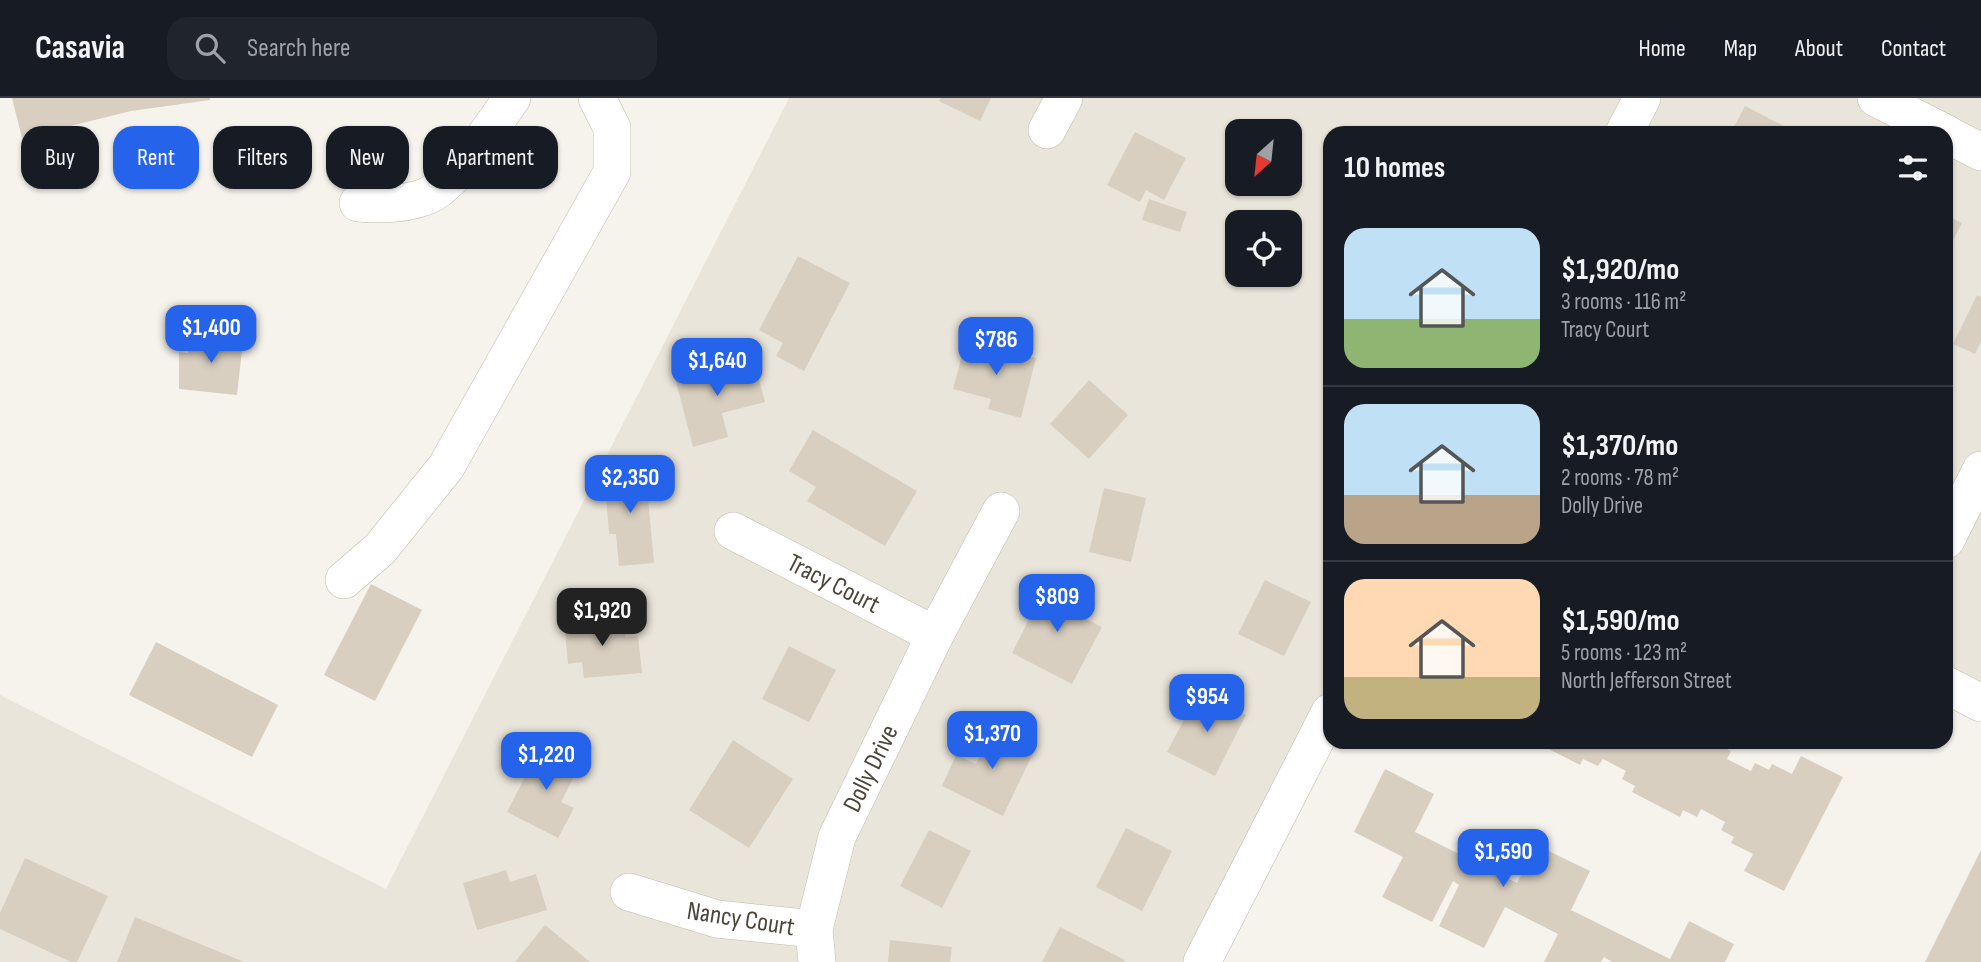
<!DOCTYPE html>
<html lang="en">
<head>
<meta charset="utf-8">
<style>
	:root { --surface:#171b24; --page:#20242c; --text:#f1f3f6; --muted:#9ea1a6; --line:#363941; --accent:#2563eb }
	body { margin:0; font-family:"Sofia Sans Condensed",sans-serif; background:var(--page); color:var(--text); height:100vh; display:flex; flex-direction:column; font-size:26px; white-space:nowrap }
	* { box-sizing:border-box; margin:0 }
	p { font-size:23px; color:var(--muted) }
	.icon { flex:none; width:38px; height:38px; fill:none; stroke:currentColor; stroke-width:2; stroke-linecap:round; stroke-linejoin:round }
	.map { position:relative; flex:1; overflow:hidden }
	.side { position:absolute; left:1323px; top:28px; width:630px; height:623px; display:flex; flex-direction:column; background:var(--surface); border-radius:21px; box-shadow:0 2px 5px #0004 }
	.side>* { flex:none }
	.hud { position:absolute; left:21px; top:28px; width:665px; height:63px; display:flex; gap:14px }
	.needle { width:46px; rotate:207deg }
	.buttons { position:absolute; left:1225px; top:21px; display:grid; gap:14px }
	.buttons a { display:grid; place-items:center; width:77px; height:77px; border-radius:14px; background:var(--surface); box-shadow:0 2px 5px #0004; font-size:35px }
	.price { position:absolute; translate:-50% -60px; padding:0 16px; border-radius:14px; background:var(--accent); color:#fff; font-size:23px; line-height:46px; filter:drop-shadow(0 2px 4px #0008) }
	.price::after { content:''; position:absolute; left:50%; top:42px; width:21px; height:16px; margin-left:-10px; background:inherit; clip-path:polygon(0 0,100% 0,50% 100%) }
	.price.current { background:#222; color:#fff }
	ul { padding:0; list-style:none }
	li { display:flex; align-items:center; gap:21px; height:175px; padding:0 21px }
	li+li { border-top:2px solid var(--line) }
	li span { display:grid; place-items:center; flex:none; width:196px; height:140px; border-radius:21px; color:#555 }
	li>.icon { margin-inline-start:auto }
	span .icon { width:84px; height:84px; fill:#fffc; stroke-width:1 }
	li b { font-size:30px }
	h2 { display:flex; justify-content:space-between; align-items:center; height:84px; padding:0 21px; font-size:30px }
	.pill { padding:0 24px; border-radius:21px; background:var(--surface); box-shadow:0 2px 5px #0004; font-size:24px; line-height:63px }
	.pill.current { background:var(--accent); color:#fff }
	header { display:flex; align-items:center; gap:42px; box-sizing:border-box; height:98px; padding:0 35px; background:var(--surface); border-bottom:2px solid var(--line) }
	header strong { font-size:33px }
	nav { display:flex; gap:38px; margin-inline-start:auto; font-size:24px }
	.search { width:490px; height:63px; background:var(--page); display:flex; align-items:center; gap:18px; box-sizing:border-box; padding:0 24px; border-radius:21px; color:var(--muted); font-size:26px }
	.map>svg:first-child { display:block }
</style>
</head>
<body>
<header>
<strong>Casavia</strong>
<div class="search"><svg class="icon" aria-label="search" viewBox="0 0 24 24"><circle cx="10" cy="10" r="6"/><path d="M15 15l6 6"/></svg>Search here</div>
<nav><a>Home</a><a>Map</a><a>About</a><a>Contact</a></nav>
</header>
<div class="map">
<svg width="1981" height="864" viewBox="0 0 1981 864">
	<rect width="100%" height="100%" fill="#f6f3ec"/>
	<!-- residential -->
	<path fill="#eae5da" fill-rule="evenodd" d="M789,0h1192v608l-35,-17v-556h-616v563l-132,266h-1198v-267l386,194zM1237,33h53v53h-53zM1237,124h53v53h-53z"/>
	<!-- building -->
	<g fill="#d8cfc1">
		<path d="M12,0h198v2l-79,11 -109,27z"/>
		<path d="M941,0h50l-11,23 -41,-20z"/>
		<path d="M1745,8l39,20 -3,7h-50z"/>
		<path d="M1135,34l51,26 -22,42 -18,-10 -6,12 -33,-17z"/>
		<path d="M1149,101l38,13 -7,20 -38,-12z"/>
		<path d="M1946,117l16,8 -16,32z"/>
		<path d="M798,158l52,27 -46,88 -28,-15 7,-13 -24,-13z"/>
		<path d="M1977,197l4,2v44l-6,13 -22,-10z"/>
		<path d="M190,237l53,6 -6,54 -58,-6v-37l9,1z"/>
		<path d="M966,242l70,18 -15,60 -33,-9 3,-10 -38,-10z"/>
		<path d="M753,259l12,45 -43,11 6,24 -35,10 -18,-69z"/>
		<path d="M1089,282l39,35 -39,44 -39,-35z"/>
		<path d="M813,332l104,61 -32,55 -78,-45 9,-14 -27,-16z"/>
		<path d="M645,369l9,96 -35,3 -3,-32h-7l-5,-64z"/>
		<path d="M1104,390l42,10 -15,64 -42,-10z"/>
		<path d="M1049,482l33,16 -9,16 29,15 -30,57 -60,-31z"/>
		<path d="M1265,482l46,22 -27,54 -46,-22z"/>
		<path d="M371,486l51,26 -47,91 -51,-26z"/>
		<path d="M609,519l1,11 14,-1 1,10 13,-1 4,37 -58,5 -2,-16 -14,2 -4,-43z"/>
		<path d="M156,544l122,63 -26,52 -123,-62z"/>
		<path d="M789,548l47,24 -27,52 -47,-23z"/>
		<path d="M1199,593l47,24 -31,61 -48,-24z"/>
		<path d="M995,626l42,21 -34,71 -61,-30 14,-31 20,9z"/>
		<path d="M733,642l60,39 -44,69 -60,-38z"/>
		<path d="M1535,644h183l-1,2 14,7 -4,8 24,12 4,-8 14,7 3,-6 20,10 9,-18 42,21 -59,114 -40,-20 9,-17 -22,-11 3,-6 -13,-7 4,-8 -24,-13 -4,8 -14,-7 -3,7 -48,-25 3,-6 -13,-7 4,-8 -23,-12 -5,7 -15,-7 -3,6z"/>
		<path d="M541,647l39,20 -19,37 13,6 -16,30 -51,-26z"/>
		<path d="M1385,671l49,25 -19,38 102,51 19,-38 54,26 -19,39 99,49 19,-38 45,23 -9,18h-113l-8,-5 -3,5h-57l14,-28 -53,-27 -21,41 -45,-22 20,-41 -6,-4 -21,41 -50,-25 21,-40 -49,-25z"/>
		<path d="M1126,730l46,23 -30,60 -46,-24z"/>
		<path d="M929,732l42,21 -29,57 -42,-22z"/>
		<path d="M1981,752v112h-56z"/>
		<path d="M25,760l83,38 -31,66h-6l-71,-33v-16z"/>
		<path d="M506,772l4,12 26,-8 11,36 -70,20 -14,-47z"/>
		<path d="M135,819l109,45h-127z"/>
		<path d="M545,827l45,37h-75z"/>
		<path d="M1060,829l65,33 -1,2h-82z"/>
		<path d="M890,842l62,7 -2,15h-62z"/>
	</g>
	<g fill="none" stroke-linecap="round" stroke-linejoin="round">
		<defs>
			<g id="minor">
				<path d="M1876,0l69,35"/>
				<path d="M1047,32l17,-32"/>
				<path d="M1624,35l18,-35"/>
				<path d="M1946,36l35,18"/>
				<path d="M358,105c23,2 47,2 69,-7 29,-12 66,-72 85,-98"/>
				<path d="M733,433l202,104"/>
				<path d="M1946,442l35,-70"/>
				<path d="M344,482l36,-31 66,-82 166,-295v-44l-15,-30"/>
				<path d="M1946,587l35,18"/>
				<path d="M629,794l88,27 97,10"/>
				<path d="M817,864l-3,-33 23,-92 98,-202 66,-124"/>
				<path d="M1202,864l128,-250"/>
			</g>
		</defs>
		<!-- minor casing -->
		<use href="#minor" stroke="#c2bbae" stroke-width="38"/>
		<!-- minor -->
		<use href="#minor" stroke="#fff" stroke-width="37"/>
	</g>
	<g text-anchor="middle" stroke-width="5" stroke-linejoin="round" paint-order="stroke">
		<!-- street labels -->
		<g font-size="26" fill="#4b4439" stroke="#fff">
			<text transform="translate(834 485) rotate(27)" y="9">Tracy Court</text>
			<text transform="translate(870 670) rotate(-64)" y="9">Dolly Drive</text>
			<text transform="translate(741 820) rotate(9)" y="9">Nancy Court</text>
		</g>
	</g>
</svg>
<div class="buttons">
<a><svg class="needle" viewBox="-14 -14 28 28"><path d="M0-13l5 13h-10z" fill="#e53935"/><path d="M0 13l5-13h-10z" fill="#9ea1a6"/></svg></a>
<a><svg class="icon" aria-label="locate" viewBox="0 0 24 24"><circle cx="12" cy="12" r="6"/><path d="M12 2v4M12 18v4M2 12h4M18 12h4"/></svg></a>
</div>
<b class="price" style="left:211px;top:267px">$1,400</b>
<b class="price" style="left:996px;top:279px">$786</b>
<b class="price" style="left:717px;top:300px">$1,640</b>
<b class="price" style="left:630px;top:417px">$2,350</b>
<b class="price" style="left:1057px;top:536px">$809</b>
<b class="price current" style="left:602px;top:550px">$1,920</b>
<b class="price" style="left:1207px;top:636px">$954</b>
<b class="price" style="left:992px;top:673px">$1,370</b>
<b class="price" style="left:546px;top:694px">$1,220</b>
<b class="price" style="left:1503px;top:791px">$1,590</b>
<div class="hud">
<a class="pill">Buy</a>
<a class="pill current">Rent</a>
<a class="pill">Filters</a>
<a class="pill">New</a>
<a class="pill">Apartment</a>
</div>
<section class="side">
<h2>10 homes<svg class="icon" aria-label="filters" viewBox="0 0 24 24"><path d="M4 7h16M4 17h16"/><circle cx="9" cy="7" r="2"/><circle cx="15" cy="17" r="2"/></svg></h2>
<ul>
<li><span style="background:linear-gradient(#bfe0f5 65%,#8fb573 0)"><svg class="icon" aria-label="home" viewBox="0 0 24 24"><path d="M3 11l9-7 9 7M6 9v11h12V9"/></svg></span><div><b>$1,920/mo</b><p>3 rooms · 116 m²</p><p>Tracy Court</p></div></li>
<li><span style="background:linear-gradient(#bfe0f5 65%,#b9a48a 0)"><svg class="icon" aria-label="home" viewBox="0 0 24 24"><path d="M3 11l9-7 9 7M6 9v11h12V9"/></svg></span><div><b>$1,370/mo</b><p>2 rooms · 78 m²</p><p>Dolly Drive</p></div></li>
<li><span style="background:linear-gradient(#ffd9b3 70%,#c2b280 0)"><svg class="icon" aria-label="home" viewBox="0 0 24 24"><path d="M3 11l9-7 9 7M6 9v11h12V9"/></svg></span><div><b>$1,590/mo</b><p>5 rooms · 123 m²</p><p>North Jefferson Street</p></div></li>
</ul>
</section>
</div>
</body>
</html>
